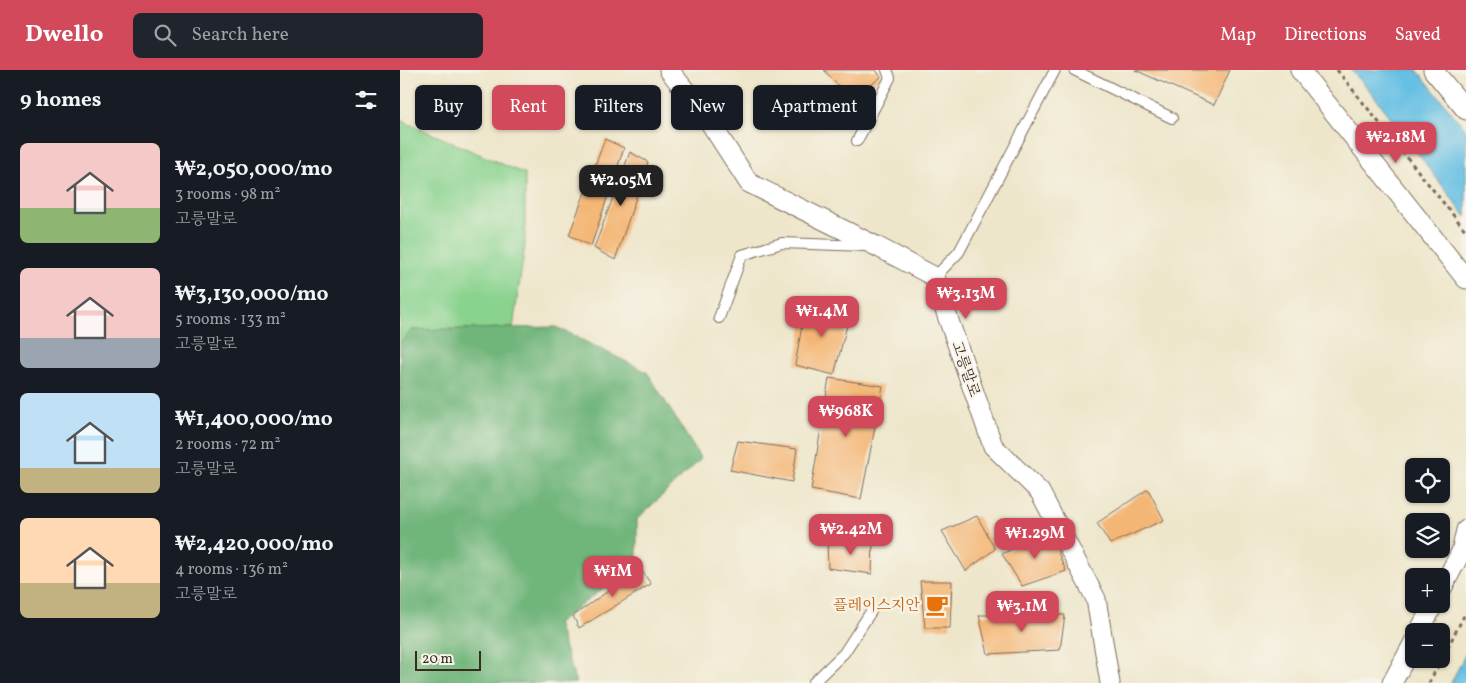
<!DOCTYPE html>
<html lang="en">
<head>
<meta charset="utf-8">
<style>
	:root { --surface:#171b24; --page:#20242c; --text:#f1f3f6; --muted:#9ea1a6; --accent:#d1495b }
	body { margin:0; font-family:Vollkorn,"Noto Serif KR",serif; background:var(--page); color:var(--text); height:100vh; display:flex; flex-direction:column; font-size:19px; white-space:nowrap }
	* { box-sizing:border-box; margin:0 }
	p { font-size:16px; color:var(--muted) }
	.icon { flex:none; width:28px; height:28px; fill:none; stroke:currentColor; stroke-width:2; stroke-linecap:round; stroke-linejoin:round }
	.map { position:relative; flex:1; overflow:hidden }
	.side { display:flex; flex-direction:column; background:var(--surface); width:400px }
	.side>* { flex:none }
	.guide { position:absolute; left:15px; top:15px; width:475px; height:45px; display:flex; gap:10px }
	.buttons { position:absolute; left:1005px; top:388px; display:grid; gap:10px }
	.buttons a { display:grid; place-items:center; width:45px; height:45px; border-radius:8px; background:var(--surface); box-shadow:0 1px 4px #0004; font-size:25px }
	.scale { position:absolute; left:15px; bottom:12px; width:66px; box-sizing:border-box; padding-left:5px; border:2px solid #3b2a1e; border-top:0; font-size:14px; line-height:18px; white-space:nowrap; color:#3b2a1e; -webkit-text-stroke:4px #f7f3e8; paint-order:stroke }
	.price { position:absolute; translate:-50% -42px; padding:0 11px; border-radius:10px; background:var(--accent); color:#fff; font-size:16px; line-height:32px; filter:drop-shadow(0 1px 2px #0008) }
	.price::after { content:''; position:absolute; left:50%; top:30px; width:15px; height:11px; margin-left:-8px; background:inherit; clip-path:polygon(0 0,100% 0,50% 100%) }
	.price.current { background:#222; color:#fff }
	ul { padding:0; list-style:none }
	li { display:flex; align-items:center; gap:15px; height:125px; padding:0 20px }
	li span { display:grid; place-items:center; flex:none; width:140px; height:100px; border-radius:8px; color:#555 }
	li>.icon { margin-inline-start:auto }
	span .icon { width:60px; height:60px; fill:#fffc; stroke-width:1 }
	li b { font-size:21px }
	h2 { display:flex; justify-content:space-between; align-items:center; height:60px; padding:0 20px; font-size:21px }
	.tag { padding:0 18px; border-radius:8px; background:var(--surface); box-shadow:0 1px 4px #0004; font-size:18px; line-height:45px }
	.tag.current { background:var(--accent); color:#fff }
	header { display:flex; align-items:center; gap:30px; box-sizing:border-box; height:70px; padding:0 25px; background:var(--accent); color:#fff }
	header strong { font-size:24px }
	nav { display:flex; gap:28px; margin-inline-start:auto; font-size:18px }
	.search { width:350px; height:45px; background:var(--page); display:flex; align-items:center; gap:12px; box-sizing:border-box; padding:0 18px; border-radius:8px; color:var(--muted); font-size:19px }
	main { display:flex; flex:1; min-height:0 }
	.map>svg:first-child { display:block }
</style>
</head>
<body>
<header>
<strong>Dwello</strong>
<div class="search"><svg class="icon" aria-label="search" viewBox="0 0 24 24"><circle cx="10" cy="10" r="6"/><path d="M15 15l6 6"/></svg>Search here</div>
<nav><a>Map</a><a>Directions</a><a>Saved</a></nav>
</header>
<main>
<section class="side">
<h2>9 homes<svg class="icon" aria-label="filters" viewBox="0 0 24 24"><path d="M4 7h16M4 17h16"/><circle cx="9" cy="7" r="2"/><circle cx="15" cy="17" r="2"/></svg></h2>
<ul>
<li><span style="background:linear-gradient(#f6c9c9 65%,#8fb573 0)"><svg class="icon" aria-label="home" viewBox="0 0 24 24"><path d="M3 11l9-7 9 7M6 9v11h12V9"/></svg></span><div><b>₩2,050,000/mo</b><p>3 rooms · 98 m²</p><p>고릉말로</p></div></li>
<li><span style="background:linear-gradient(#f6c9c9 70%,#9aa5b1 0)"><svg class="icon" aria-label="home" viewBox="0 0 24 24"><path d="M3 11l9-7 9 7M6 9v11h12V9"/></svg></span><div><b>₩3,130,000/mo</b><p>5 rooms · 133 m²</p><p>고릉말로</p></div></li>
<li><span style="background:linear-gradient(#bfe0f5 75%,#c2b280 0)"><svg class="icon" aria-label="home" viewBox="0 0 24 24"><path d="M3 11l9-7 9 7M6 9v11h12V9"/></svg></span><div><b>₩1,400,000/mo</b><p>2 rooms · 72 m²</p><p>고릉말로</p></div></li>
<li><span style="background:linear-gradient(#ffd9b3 65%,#c2b280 0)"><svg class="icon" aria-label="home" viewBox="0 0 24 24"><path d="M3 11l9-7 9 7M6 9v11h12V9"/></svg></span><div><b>₩2,420,000/mo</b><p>4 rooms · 136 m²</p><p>고릉말로</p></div></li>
</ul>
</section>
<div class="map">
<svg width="1066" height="613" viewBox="0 0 1066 613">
	<rect width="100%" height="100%" fill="#f7f3e8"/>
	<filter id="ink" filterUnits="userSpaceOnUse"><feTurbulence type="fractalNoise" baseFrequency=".02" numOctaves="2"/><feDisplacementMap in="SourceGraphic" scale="10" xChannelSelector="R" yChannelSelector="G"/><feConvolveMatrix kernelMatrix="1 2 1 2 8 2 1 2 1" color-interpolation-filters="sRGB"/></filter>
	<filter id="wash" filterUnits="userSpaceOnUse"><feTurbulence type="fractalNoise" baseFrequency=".0096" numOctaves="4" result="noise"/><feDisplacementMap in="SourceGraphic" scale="20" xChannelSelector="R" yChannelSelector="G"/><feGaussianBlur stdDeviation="1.12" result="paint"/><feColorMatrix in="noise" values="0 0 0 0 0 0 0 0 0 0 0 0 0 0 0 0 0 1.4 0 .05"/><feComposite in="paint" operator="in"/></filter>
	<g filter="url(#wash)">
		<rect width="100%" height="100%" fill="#eee6cb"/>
		<!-- green -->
		<path fill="#8ad38f" stroke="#627e56" d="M0,50l125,54v71l-12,83 -101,2 -12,12z"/>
		<!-- forest -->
		<path fill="#6fb57a" stroke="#55704c" d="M156,257l91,45 54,87 -64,60v44l-80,60 19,60h-176v-341l12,-12z"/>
		<!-- water -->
		<g fill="#66c0e4" stroke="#507581">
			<path d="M951,0h66l49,60v87l-94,-124z"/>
			<path d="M1066,583v30h-15z"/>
		</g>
		<g id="blocks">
			<!-- building -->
			<g fill="#f4b675">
				<path d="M424,0h52l5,7 -30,23z"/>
				<path d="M735,0h95l-16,35z"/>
				<path d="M205,69l19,9 -33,98 -22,-11z"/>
				<path d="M230,82l18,10 -33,98 -21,-12z"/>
				<path d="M406,233l45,7 -17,65 -39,-10z"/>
				<path d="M429,308l54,8 -22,113 -50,-9z"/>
				<path d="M338,371l59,8 -5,33 -62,-12z"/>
				<path d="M748,419l16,31 -54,24 -13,-21z"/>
				<path d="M577,446l18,33 -29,22 -24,-40z"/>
				<path d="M649,461l17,40 -44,15 -20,-32z"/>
				<path d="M427,470l46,2 -1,32 -44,-6z"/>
				<path d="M240,498l11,16 -72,44 -6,-12z"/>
				<path d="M520,511h32l-2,47h-25z"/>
				<path d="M579,545h86l-5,35 -72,4z"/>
			</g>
		</g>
	</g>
	<g filter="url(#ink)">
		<use href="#blocks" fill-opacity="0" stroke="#7a6c5b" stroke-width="1"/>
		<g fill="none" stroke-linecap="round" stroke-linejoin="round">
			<defs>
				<g id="service">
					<path d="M674,0l98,48"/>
					<path d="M457,71l33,-63 -3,-8"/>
					<path d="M535,207l24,-25 96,-182"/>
					<path d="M319,248l23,-63 40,-12 85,3"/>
					<path d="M413,613l31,-30 28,-43"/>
				</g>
				<g id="minor">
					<path d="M269,0l38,48 42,65 129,64 57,30 8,27 50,142 47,46 56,107 14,84"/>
					<path d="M900,0l166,209"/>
					<path d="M1033,0l33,40"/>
					<path d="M1041,520l20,-38 5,-22"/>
					<path d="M1019,561l15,-27"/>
					<path d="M992,613l22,-41"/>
				</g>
			</defs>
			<!-- service casing -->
			<use href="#service" stroke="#7a6c5b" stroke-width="12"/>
			<!-- minor casing -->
			<use href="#minor" stroke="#7a6c5b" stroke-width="21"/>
			<!-- path -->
			<g stroke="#7a6c5b" stroke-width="3" stroke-dasharray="4 4" stroke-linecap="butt">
				<path d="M937,0l129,161"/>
				<path d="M1029,613l37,-71"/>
			</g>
			<!-- service -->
			<use href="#service" stroke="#fff" stroke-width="10"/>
			<!-- minor -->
			<use href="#minor" stroke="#fff" stroke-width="19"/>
		</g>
	</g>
	<!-- icons -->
	<defs>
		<symbol id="cafe-bare" viewBox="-9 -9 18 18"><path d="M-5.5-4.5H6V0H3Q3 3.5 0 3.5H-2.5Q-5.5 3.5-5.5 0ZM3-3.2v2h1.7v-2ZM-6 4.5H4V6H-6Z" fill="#e8710a" stroke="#f7f3e8" stroke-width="2.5" paint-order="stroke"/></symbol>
	</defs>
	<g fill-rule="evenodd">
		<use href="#cafe-bare" x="521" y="519" width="32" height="32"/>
	</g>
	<g text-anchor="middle" stroke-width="4.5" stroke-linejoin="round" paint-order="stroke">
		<!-- street labels -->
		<g font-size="15" fill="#3b2a1e" stroke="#f7f3e8">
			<text transform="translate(566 299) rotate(71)" y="5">고릉말로</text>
		</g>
		<!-- food labels -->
		<g font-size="15" fill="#c56008" stroke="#f7f3e8" text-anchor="end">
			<text x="520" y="540">플레이스지안</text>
		</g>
	</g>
</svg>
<div class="buttons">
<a><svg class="icon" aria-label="locate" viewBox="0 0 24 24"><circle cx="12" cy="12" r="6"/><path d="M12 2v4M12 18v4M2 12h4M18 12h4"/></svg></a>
<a><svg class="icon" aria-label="layers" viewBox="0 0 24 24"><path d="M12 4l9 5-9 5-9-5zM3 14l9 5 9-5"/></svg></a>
<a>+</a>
<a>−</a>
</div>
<div class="scale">20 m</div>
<b class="price" style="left:996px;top:94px">₩2.18M</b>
<b class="price current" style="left:221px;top:137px">₩2.05M</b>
<b class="price" style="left:566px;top:250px">₩3.13M</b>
<b class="price" style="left:422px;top:268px">₩1.4M</b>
<b class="price" style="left:446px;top:368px">₩968K</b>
<b class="price" style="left:451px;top:486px">₩2.42M</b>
<b class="price" style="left:635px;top:490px">₩1.29M</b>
<b class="price" style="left:213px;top:528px">₩1M</b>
<b class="price" style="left:622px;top:563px">₩3.1M</b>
<div class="guide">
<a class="tag">Buy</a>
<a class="tag current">Rent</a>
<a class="tag">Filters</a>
<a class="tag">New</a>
<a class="tag">Apartment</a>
</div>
</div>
</main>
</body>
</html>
